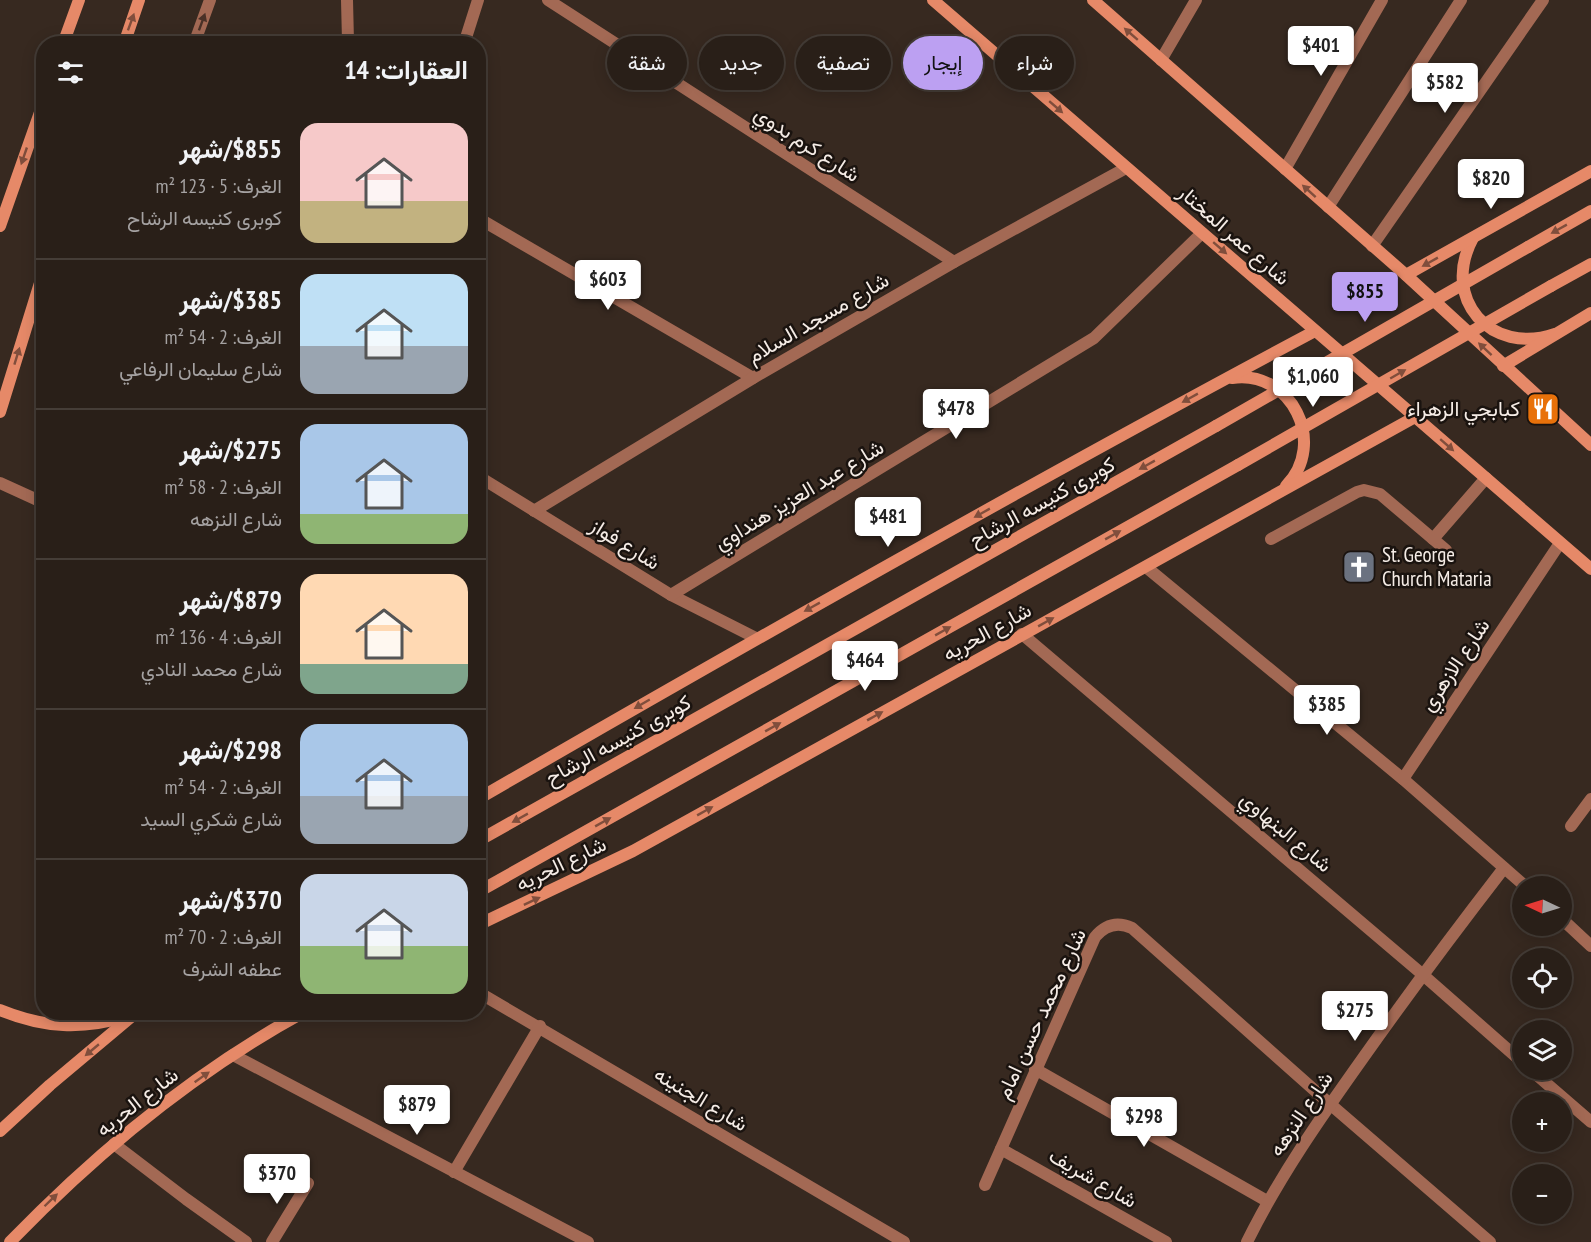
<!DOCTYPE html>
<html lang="ar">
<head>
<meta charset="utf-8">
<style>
	:root { --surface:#291f18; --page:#352c25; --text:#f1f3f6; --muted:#a5a2a2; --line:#453d37; --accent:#bca0f2 }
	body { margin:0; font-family:"PT Sans Narrow",Vazirmatn,sans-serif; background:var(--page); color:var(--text); direction:rtl; height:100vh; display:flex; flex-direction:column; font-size:22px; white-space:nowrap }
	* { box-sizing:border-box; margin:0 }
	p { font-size:20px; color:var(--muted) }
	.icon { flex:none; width:33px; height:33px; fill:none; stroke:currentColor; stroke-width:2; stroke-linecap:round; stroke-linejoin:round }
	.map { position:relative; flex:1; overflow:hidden; direction:ltr }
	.sheet { position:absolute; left:36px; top:36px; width:450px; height:984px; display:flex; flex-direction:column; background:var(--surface); border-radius:24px; box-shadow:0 3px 15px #0003,0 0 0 2px var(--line); direction:rtl }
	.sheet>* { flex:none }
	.top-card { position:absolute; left:504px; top:36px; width:570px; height:54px; direction:rtl; display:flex; gap:12px }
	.needle { width:39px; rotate:274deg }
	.fabs { position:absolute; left:1512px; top:876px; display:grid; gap:12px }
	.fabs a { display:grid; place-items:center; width:60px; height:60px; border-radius:50%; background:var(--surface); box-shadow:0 3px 15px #0003,0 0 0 2px var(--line); font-size:30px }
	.price { position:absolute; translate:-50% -51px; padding:0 14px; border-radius:6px; background:#fff; color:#222; font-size:20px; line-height:39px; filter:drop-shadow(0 2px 3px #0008) }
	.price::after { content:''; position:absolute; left:50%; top:36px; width:18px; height:14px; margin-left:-9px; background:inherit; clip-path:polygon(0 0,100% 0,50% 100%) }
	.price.current { background:var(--accent); color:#111 }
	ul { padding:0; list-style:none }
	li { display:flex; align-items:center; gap:18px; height:150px; padding:0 18px }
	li+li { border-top:2px solid var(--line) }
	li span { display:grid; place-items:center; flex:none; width:168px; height:120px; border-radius:18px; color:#555 }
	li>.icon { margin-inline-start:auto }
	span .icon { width:72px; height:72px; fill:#fffc; stroke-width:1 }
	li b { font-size:26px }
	h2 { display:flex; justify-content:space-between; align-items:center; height:72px; padding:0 18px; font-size:26px }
	.pill { padding:0 21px; border-radius:27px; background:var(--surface); box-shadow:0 3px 15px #0003,0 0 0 2px var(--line); font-size:21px; line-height:54px }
	.pill.current { background:var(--accent); color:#111 }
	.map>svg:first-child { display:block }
</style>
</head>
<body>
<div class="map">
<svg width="1591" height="1242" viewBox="0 0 1591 1242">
	<rect width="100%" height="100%" fill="#372920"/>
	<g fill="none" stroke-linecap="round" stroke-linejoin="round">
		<!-- service -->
		<g stroke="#a36954" stroke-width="12">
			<path d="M1271,539l86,-47 7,-2 16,4 66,56"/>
			<path d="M1433,539l53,-61"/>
		</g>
		<!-- minor -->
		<g stroke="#a36954" stroke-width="12">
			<path d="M548,0l406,262"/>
			<path d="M194,44l16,-44"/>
			<path d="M346,44l2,-3 -1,-41"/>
			<path d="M464,44l14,-44"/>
			<path d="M1161,60l35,-60"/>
			<path d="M1285,169l97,-169"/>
			<path d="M1328,207l133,-207"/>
			<path d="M478,218l275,160"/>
			<path d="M1372,246l171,-246"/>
			<path d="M478,476l193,119 85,43"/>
			<path d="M0,483l44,20"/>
			<path d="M534,511l219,-133 201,-116 172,-94"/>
			<path d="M1146,567l257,212 122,107"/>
			<path d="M671,595l423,-257 108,-105"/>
			<path d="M1022,634l400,340 100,88"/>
			<path d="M1403,779l157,-236"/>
			<path d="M1571,826l20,-27"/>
			<path d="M1562,919l29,27"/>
			<path d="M478,992l426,250"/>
			<path d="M233,1055l355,187"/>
			<path d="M1035,1069l232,132"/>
			<path d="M1531,1070l60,52"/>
			<path d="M114,1144l72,55 60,43"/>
			<path d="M1001,1149l165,93"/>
			<path d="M454,1172l86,-146"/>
			<path d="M985,1185l110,-248c10,-12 22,-16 37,-9l198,176 160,138"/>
			<path d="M272,1242l36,-59"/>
			<path d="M1247,1242c32,-65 74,-125 116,-184 46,-65 93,-128 141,-190"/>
		</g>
		<!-- secondary -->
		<g stroke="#e68968" stroke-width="12">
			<path d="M933,0l658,569"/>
			<path d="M1093,0l313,275 185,170"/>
			<path d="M63,44l16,-44"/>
			<path d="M124,44l15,-44"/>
			<path d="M0,226l44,-125"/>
			<path d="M1473,238c-33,61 18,118 82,96"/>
			<path d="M1528,247l63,-36"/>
			<path d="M1406,275l185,-104"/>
			<path d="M1551,286l40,-22"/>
			<path d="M1503,366l88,-53"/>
			<path d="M1232,378c59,-9 96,65 54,108"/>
			<path d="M0,412l44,-142"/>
			<path d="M478,799c277,-160 555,-318 837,-468"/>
			<path d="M478,841l738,-415"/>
			<path d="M478,892l760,-427"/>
			<path d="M478,925l155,-74 782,-434"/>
			<path d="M0,1010c44,18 82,20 128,6"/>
			<path d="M0,1131l50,-46 87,-73"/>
			<path d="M10,1242c87,-90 184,-170 294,-230"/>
		</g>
		<!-- secondary-bridge -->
		<g stroke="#e68968" stroke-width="12">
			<path d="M1216,426l312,-179"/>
			<path d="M1238,465l313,-179"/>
		</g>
	</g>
	<!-- one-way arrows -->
	<defs><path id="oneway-solid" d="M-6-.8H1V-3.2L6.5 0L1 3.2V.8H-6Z" transform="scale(1.5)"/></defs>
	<g fill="#804e3c">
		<use href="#oneway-solid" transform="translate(131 22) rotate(-70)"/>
		<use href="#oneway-solid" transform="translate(1131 34) rotate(-139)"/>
		<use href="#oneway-solid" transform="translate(1056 107) rotate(41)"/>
		<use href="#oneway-solid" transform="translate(24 156) rotate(109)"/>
		<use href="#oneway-solid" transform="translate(1309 191) rotate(-138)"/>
		<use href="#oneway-solid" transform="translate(1559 229) rotate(151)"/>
		<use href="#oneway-solid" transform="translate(1220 248) rotate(41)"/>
		<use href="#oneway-solid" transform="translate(1430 262) rotate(151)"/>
		<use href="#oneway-solid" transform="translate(1485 349) rotate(-137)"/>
		<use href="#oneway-solid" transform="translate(17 356) rotate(-73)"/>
		<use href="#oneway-solid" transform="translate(1398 374) rotate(-30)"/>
		<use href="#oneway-solid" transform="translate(1190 398) rotate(151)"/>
		<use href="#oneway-solid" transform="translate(1447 445) rotate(41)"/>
		<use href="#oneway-solid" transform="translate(1147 465) rotate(151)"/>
		<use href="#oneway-solid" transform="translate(982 513) rotate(151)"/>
		<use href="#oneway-solid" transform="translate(1113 535) rotate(-29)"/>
		<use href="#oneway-solid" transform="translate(812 607) rotate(151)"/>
		<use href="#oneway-solid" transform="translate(1046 622) rotate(-29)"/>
		<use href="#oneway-solid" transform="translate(943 631) rotate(-29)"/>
		<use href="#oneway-solid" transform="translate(642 704) rotate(150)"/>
		<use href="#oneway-solid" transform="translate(875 716) rotate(-29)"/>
		<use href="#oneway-solid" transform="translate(773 727) rotate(-29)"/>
		<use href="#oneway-solid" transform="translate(705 811) rotate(-29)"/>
		<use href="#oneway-solid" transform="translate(520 818) rotate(151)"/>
		<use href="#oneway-solid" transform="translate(603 822) rotate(-29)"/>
		<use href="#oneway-solid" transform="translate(532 901) rotate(-25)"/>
		<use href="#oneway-solid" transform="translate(92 1050) rotate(140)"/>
		<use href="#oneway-solid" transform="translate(202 1077) rotate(-35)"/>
		<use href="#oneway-solid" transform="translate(51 1200) rotate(-44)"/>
	</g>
	<use fill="#4a3127" href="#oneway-solid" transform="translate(202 22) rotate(-70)"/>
	<!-- icons -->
	<defs>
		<symbol id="restaurant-square" viewBox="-11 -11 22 22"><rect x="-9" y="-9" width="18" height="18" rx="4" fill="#e8710a" stroke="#1a130f"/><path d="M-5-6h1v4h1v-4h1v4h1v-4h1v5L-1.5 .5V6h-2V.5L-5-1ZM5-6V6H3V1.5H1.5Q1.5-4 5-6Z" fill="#fff"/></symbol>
		<symbol id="church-square" viewBox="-11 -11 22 22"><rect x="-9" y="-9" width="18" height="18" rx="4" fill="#6b7280" stroke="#1a130f"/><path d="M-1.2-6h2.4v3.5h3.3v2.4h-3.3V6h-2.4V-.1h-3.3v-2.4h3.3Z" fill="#fff"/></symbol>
	</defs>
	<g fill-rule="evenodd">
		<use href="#restaurant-square" x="1524" y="390" width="38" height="38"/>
		<use href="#church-square" x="1340" y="548" width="38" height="38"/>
	</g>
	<g text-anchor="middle" stroke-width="5" stroke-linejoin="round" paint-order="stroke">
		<!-- street labels -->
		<g font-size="21" fill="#f5ece6" stroke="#1a130f">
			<text transform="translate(807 144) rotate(33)" y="7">شارع كرم بدوي</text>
			<text transform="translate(1234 235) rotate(41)" y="7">شارع عمر المختار</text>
			<text transform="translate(818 318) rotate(-30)" y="7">شارع مسجد السلام</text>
			<text transform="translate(799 495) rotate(-31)" y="7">شارع عبد العزيز هنداوي</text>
			<text transform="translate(1042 502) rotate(-29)" y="7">كوبرى كنيسه الرشاح</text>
			<text transform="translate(625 544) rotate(32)" y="7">شارع فواز</text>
			<text transform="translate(987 632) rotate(-29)" y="7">شارع الحريه</text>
			<text transform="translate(1455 665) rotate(-56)" y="7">شارع الازهري</text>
			<text transform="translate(618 740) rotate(-29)" y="7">كوبرى كنيسه الرشاح</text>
			<text transform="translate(1286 832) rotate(40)" y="7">شارع البنهاوي</text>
			<text transform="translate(561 864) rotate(-26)" y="7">شارع الحريه</text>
			<text transform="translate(1041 1014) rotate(-65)" y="7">شارع محمد حسن امام</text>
			<text transform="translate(701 1099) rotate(31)" y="7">شارع الجنينه</text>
			<text transform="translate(137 1102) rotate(-38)" y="7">شارع الحريه</text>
			<text transform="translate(1301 1114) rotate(-56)" y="7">شارع النزهه</text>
			<text transform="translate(1093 1178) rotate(30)" y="7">شارع شريف</text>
		</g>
		<!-- poi labels -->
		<g font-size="21" fill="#f5ece6" stroke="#1a130f" text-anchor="end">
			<text x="1520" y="416">كبابجي الزهراء</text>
			<text x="1382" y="562" text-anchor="start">St. George<tspan x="1382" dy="24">Church Mataria</tspan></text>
		</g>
	</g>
</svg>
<div class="fabs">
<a><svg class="needle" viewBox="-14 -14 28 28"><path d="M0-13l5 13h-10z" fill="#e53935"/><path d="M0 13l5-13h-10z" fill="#a5a2a2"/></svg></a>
<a><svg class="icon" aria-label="locate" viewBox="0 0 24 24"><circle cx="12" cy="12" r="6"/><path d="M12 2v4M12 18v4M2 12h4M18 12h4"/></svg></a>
<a><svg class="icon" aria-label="layers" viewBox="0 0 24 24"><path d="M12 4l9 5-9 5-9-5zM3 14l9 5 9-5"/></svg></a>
<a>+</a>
<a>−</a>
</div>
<b class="price" style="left:1321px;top:77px">$401</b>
<b class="price" style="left:1445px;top:114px">$582</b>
<b class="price" style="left:1491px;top:210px">$820</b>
<b class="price" style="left:608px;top:311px">$603</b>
<b class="price current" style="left:1365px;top:323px">$855</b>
<b class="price" style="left:1313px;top:408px">$1,060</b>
<b class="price" style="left:956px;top:440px">$478</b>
<b class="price" style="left:888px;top:548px">$481</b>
<b class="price" style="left:865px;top:692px">$464</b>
<b class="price" style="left:1327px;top:736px">$385</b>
<b class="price" style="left:1355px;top:1042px">$275</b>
<b class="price" style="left:417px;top:1136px">$879</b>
<b class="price" style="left:1144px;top:1148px">$298</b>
<b class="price" style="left:277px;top:1205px">$370</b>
<div class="top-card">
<a class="pill">شراء</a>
<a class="pill current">إيجار</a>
<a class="pill">تصفية</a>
<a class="pill">جديد</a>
<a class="pill">شقة</a>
</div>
<section class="sheet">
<h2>العقارات: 14<svg class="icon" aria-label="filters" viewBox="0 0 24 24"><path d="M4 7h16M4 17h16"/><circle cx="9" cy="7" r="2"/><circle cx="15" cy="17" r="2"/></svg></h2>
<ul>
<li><span style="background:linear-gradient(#f6c9c9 65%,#c2b280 0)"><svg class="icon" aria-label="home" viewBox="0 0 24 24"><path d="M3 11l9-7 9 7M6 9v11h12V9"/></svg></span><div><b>$855/شهر</b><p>الغرف: 5 · 123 m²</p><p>كوبرى كنيسه الرشاح</p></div></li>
<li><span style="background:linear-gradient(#bfe0f5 60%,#9aa5b1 0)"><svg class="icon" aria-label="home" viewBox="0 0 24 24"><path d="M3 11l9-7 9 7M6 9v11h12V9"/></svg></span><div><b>$385/شهر</b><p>الغرف: 2 · 54 m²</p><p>شارع سليمان الرفاعي</p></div></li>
<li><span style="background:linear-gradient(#a9c7e8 75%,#8fb573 0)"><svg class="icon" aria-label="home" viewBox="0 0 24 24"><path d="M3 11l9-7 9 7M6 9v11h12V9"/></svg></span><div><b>$275/شهر</b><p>الغرف: 2 · 58 m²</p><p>شارع النزهه</p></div></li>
<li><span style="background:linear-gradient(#ffd9b3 75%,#7fa58c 0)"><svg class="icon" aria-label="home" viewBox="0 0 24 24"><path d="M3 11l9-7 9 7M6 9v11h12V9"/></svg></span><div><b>$879/شهر</b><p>الغرف: 4 · 136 m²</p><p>شارع محمد النادي</p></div></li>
<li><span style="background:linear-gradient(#a9c7e8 60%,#9aa5b1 0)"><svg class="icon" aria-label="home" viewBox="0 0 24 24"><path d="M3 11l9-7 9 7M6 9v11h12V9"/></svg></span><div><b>$298/شهر</b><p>الغرف: 2 · 54 m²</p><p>شارع شكري السيد</p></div></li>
<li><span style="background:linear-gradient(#c9d6e8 60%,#8fb573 0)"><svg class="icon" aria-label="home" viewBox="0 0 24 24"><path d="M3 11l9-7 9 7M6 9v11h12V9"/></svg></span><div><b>$370/شهر</b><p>الغرف: 2 · 70 m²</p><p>عطفه الشرف</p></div></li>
</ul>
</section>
</div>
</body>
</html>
